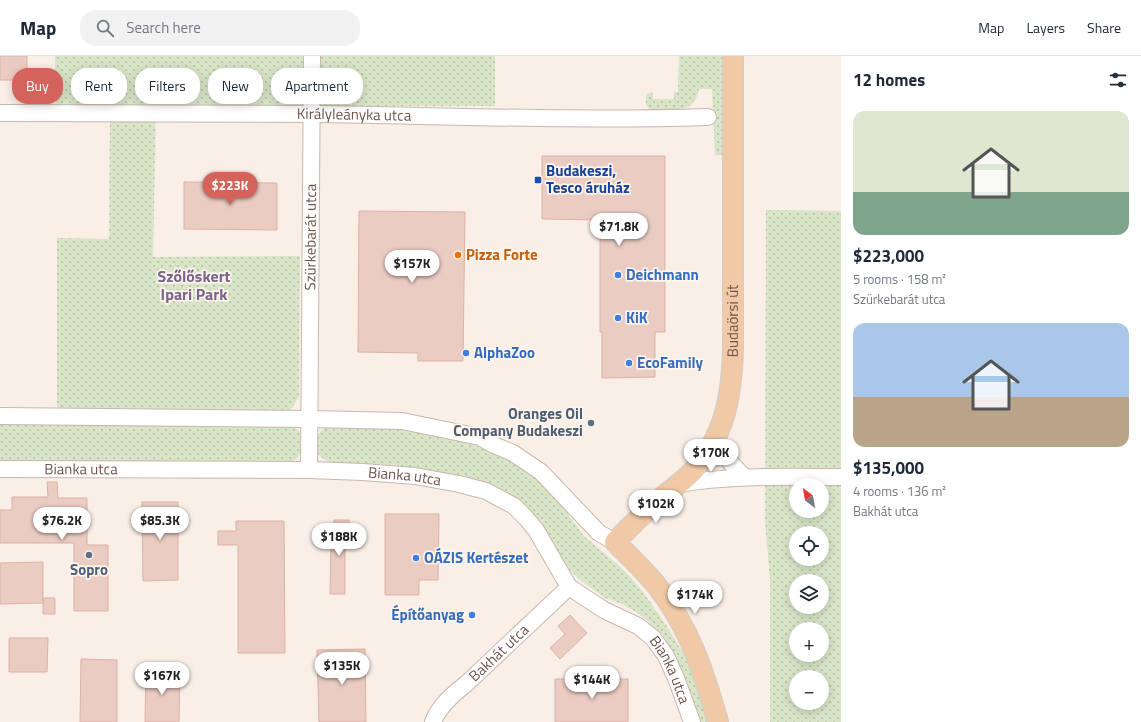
<!DOCTYPE html>
<html lang="en">
<head>
<meta charset="utf-8">
<style>
	:root { --surface:#fff; --page:#f2f2f3; --text:#1f2937; --muted:#747a83; --line:#e0e1e3; --accent:#d4635b }
	body { margin:0; font-family:"Titillium Web",sans-serif; background:var(--page); color:var(--text); height:100vh; display:flex; flex-direction:column; font-size:15px; white-space:nowrap }
	* { box-sizing:border-box; margin:0 }
	p { font-size:13px; color:var(--muted) }
	.icon { flex:none; width:22px; height:22px; fill:none; stroke:currentColor; stroke-width:2; stroke-linecap:round; stroke-linejoin:round }
	.map { position:relative; flex:1; overflow:hidden }
	.panel { display:flex; flex-direction:column; background:var(--surface); width:300px }
	.panel>* { flex:none }
	.banner { position:absolute; left:12px; top:12px; width:380px; height:36px; display:flex; gap:8px }
	.needle { width:26px; rotate:329deg }
	.tools { position:absolute; left:789px; top:422px; display:grid; gap:8px }
	.tools a { display:grid; place-items:center; width:40px; height:40px; border-radius:50%; background:var(--surface); box-shadow:0 2px 10px #0003; font-size:20px }
	.price { position:absolute; translate:-50% -34px; padding:0 9px; border-radius:14px; background:#fff; color:#222; font-size:13px; line-height:26px; filter:drop-shadow(0 1px 2px #0008) }
	.price::after { content:''; position:absolute; left:50%; top:24px; width:12px; height:9px; margin-left:-6px; background:inherit; clip-path:polygon(0 0,100% 0,50% 100%) }
	.price.active { background:var(--accent); color:#fff }
	ul { padding:0; list-style:none }
	li { display:grid; align-content:center; gap:8px; height:212px; padding:0 12px }
	li span { display:grid; place-items:center; height:124px; border-radius:12px; color:#555 }
	li>.icon { margin-inline-start:auto }
	span .icon { width:72px; height:72px; fill:#fffc; stroke-width:1 }
	li b { font-size:17px }
	h2 { display:flex; justify-content:space-between; align-items:center; height:48px; padding:0 12px; font-size:17px }
	.pill { padding:0 14px; border-radius:16px; background:var(--surface); box-shadow:0 2px 10px #0003; font-size:14px; line-height:36px }
	.pill.active { background:var(--accent); color:#fff }
	header { display:flex; align-items:center; gap:24px; box-sizing:border-box; height:56px; padding:0 20px; background:var(--surface); border-bottom:1px solid var(--line) }
	header strong { font-size:19px }
	nav { display:flex; gap:22px; margin-inline-start:auto; font-size:14px }
	.search { width:280px; height:36px; background:var(--page); display:flex; align-items:center; gap:10px; box-sizing:border-box; padding:0 14px; border-radius:16px; color:var(--muted); font-size:15px }
	main { display:flex; flex:1; min-height:0 }
	.map>svg:first-child { display:block }
</style>
</head>
<body>
<header>
<strong>Map</strong>
<div class="search"><svg class="icon" aria-label="search" viewBox="0 0 24 24"><circle cx="10" cy="10" r="6"/><path d="M15 15l6 6"/></svg>Search here</div>
<nav><a>Map</a><a>Layers</a><a>Share</a></nav>
</header>
<main>
<div class="map">
<svg width="841" height="666" viewBox="0 0 841 666">
	<defs>
		<pattern id="grass-dots" width="8" height="8" patternUnits="userSpaceOnUse"><rect width="8" height="8" fill="#d8e5c7"/><path d="M2 2h.1M6 6h.1" fill="none" stroke="#b4bca4" stroke-width="1.8" stroke-linecap="round"/></pattern>
	</defs>
	<rect width="100%" height="100%" fill="#f9efe7"/>
	<!-- grass -->
	<g fill="url(#grass-dots)" fill-rule="evenodd">
		<path d="M55,0h440v50h-339l-3,151 147,-1 -1,140 -6,11 -6,5 -230,-1v-173l52,1 1,-134h-54z"/>
		<path d="M679,0h44l3,99h-11l-3,-66h-13c-5,27 -26,20 -49,21l-4,-5v-9l1,-2 6,-2v7h21v-7h4z"/>
		<path d="M766,154l75,1v511h-71v-143l-5,-58zM796,429h26v26h-26zM796,477h26v26h-26zM796,525h26v26h-26zM796,573h26v26h-26zM796,621h26v26h-26z"/>
		<path d="M0,367l292,3c17,9 14,31 -4,37l-288,-2z"/>
		<path d="M327,370l61,2 48,6 59,17 38,21 24,27 27,37 40,34 20,23 24,35 21,35 21,59h-12l-23,-62 -11,-21 -16,-18 -12,-9 -14,-8 -17,-6 -25,-18 -13,-13 -29,-48 -23,-22 -14,-8 -46,-13 -62,-11 -58,-1c-8,-2 -13,-5 -19,-12 1,-11 0,-19 11,-26z"/>
	</g>
	<!-- building -->
	<g fill="#ebccc2" stroke="#dcb1a4">
		<rect x="0" y="0" width="27" height="24"/>
		<path d="M542,100h123v176h-10v45l-53,1v-46h-2v-112l-58,-1z"/>
		<path d="M184,126l93,1v47l-93,-1z"/>
		<path d="M359,155l106,1 -2,149h-45v-8l-60,-1z"/>
		<path d="M47,426h10l1,16h29v47h21v66h-34v-68h-74v-33h12v-13h36z"/>
		<path d="M142,446h36v78l-35,1z"/>
		<path d="M385,458h54l-1,66h-19v15h-34z"/>
		<path d="M334,464h15v18l-4,1v55h-15l1,-55h3z"/>
		<path d="M236,465h48l1,132h-47v-108h-20v-14h18z"/>
		<path d="M43,506v41v-5h12v16h-12v-11l-43,1v-41z"/>
		<path d="M570,559l17,18 -27,26 -10,-11 15,-14 -7,-8z"/>
		<path d="M9,582h39l-1,34h-38z"/>
		<path d="M365,593l1,73h-47l-2,-72z"/>
		<path d="M81,603l36,1v62h-37z"/>
		<path d="M146,613l34,1 -1,52h-34z"/>
		<rect x="555" y="623" width="73" height="43"/>
	</g>
	<g fill="none" stroke-linecap="round" stroke-linejoin="round">
		<defs>
			<g id="minor">
				<path id="s1" d="M0,57c107,0 214,0 320,1 130,2 259,7 388,3"/>
				<path d="M0,360l310,3 92,2 78,16 14,8 19,8 28,19 58,61 16,9"/>
				<path d="M716,382l14,24 14,15"/>
				<path id="s2" d="M0,413l309,1 54,2 52,4 44,8 27,7 28,15 12,12 10,12 33,57 35,23 34,16 15,12 13,18 10,22 16,44"/>
				<path id="s3" d="M309,414l3,-414"/>
				<path d="M678,428c54,-9 108,-7 163,-7"/>
				<path id="s4" d="M433,666c6,-16 20,-28 33,-38l103,-97"/>
			</g>
			<g id="major">
				<path id="s5" d="M718,666c-14,-50 -29,-95 -61,-136 -13,-16 -28,-30 -42,-44 16,-17 33,-33 51,-48 9,-7 18,-14 26,-22 33,-35 40,-77 41,-124v-292"/>
			</g>
		</defs>
		<!-- minor casing -->
		<use href="#minor" stroke="#cab6ae" stroke-width="18"/>
		<!-- major casing -->
		<use href="#major" stroke="#d4ccca" stroke-width="22"/>
		<!-- minor -->
		<use href="#minor" stroke="#fff" stroke-width="16"/>
		<!-- major -->
		<use href="#major" stroke="#f0c9a7" stroke-width="20"/>
	</g>
	<!-- markers -->
	<rect fill="#1a4fb4" stroke="#fdf4ec" stroke-width="1.5" x="534" y="120" width="8" height="8" rx="2"/>
	<circle fill="#e8710a" stroke="#fdf4ec" stroke-width="1.5" cx="458" cy="199" r="4"/>
	<g fill="#3f7fe0" stroke="#fdf4ec" stroke-width="1.5">
		<circle cx="618" cy="219" r="4"/>
		<circle cx="618" cy="262" r="4"/>
		<circle cx="466" cy="297" r="4"/>
		<circle cx="629" cy="307" r="4"/>
		<circle cx="416" cy="502" r="4"/>
		<circle cx="472" cy="559" r="4"/>
	</g>
	<g fill="#5c6f8a" stroke="#fdf4ec" stroke-width="1.5">
		<circle cx="591" cy="367" r="4"/>
		<circle cx="89" cy="499" r="4"/>
	</g>
	<g text-anchor="middle" stroke-width="3.5" stroke-linejoin="round" paint-order="stroke">
		<!-- street labels -->
		<g font-size="15" fill="#70554e" stroke="#fdf4ec">
			<text dy="5" stroke="none"><textPath href="#s1" startOffset="354">Királyleányka utca</textPath></text>
			<text dy="5" stroke="none"><textPath href="#s3" startOffset="233">Szürkebarát utca</textPath></text>
			<text dy="5" stroke="none"><textPath href="#s5" startOffset="476">Budaörsi út</textPath></text>
			<text dy="5" stroke="none"><textPath href="#s2" startOffset="81">Bianka utca</textPath></text>
			<text dy="5" stroke="none"><textPath href="#s2" startOffset="405">Bianka utca</textPath></text>
			<text dy="5" stroke="none"><textPath href="#s4" startOffset="96">Bakhát utca</textPath></text>
			<text dy="5" stroke="none"><textPath href="#s2" startOffset="753">Bianka utca</textPath></text>
		</g>
		<!-- transit labels -->
		<g font-size="15" font-weight="bold" fill="#164399" stroke="#fdf4ec" text-anchor="start">
			<text x="546" y="120">Budakeszi,<tspan x="546" dy="17">Tesco áruház</tspan></text>
		</g>
		<!-- food labels -->
		<g font-size="15" font-weight="bold" fill="#c56008" stroke="#fdf4ec" text-anchor="start">
			<text x="466" y="204">Pizza Forte</text>
		</g>
		<!-- shop labels -->
		<g font-size="15" font-weight="bold" fill="#366cbe" stroke="#fdf4ec" text-anchor="start">
			<text x="626" y="224">Deichmann</text>
			<text x="626" y="267">KiK</text>
			<text x="474" y="302">AlphaZoo</text>
			<text x="637" y="312">EcoFamily</text>
			<text x="424" y="507">OÁZIS Kertészet</text>
			<text x="464" y="564" text-anchor="end">Építőanyag</text>
		</g>
		<!-- service labels -->
		<g font-size="15" font-weight="bold" fill="#4e5e75" stroke="#fdf4ec" text-anchor="end">
			<text x="583" y="363">Oranges Oil<tspan x="583" dy="17">Company Budakeszi</tspan></text>
			<text x="89" y="519" text-anchor="middle">Sopro</text>
		</g>
		<!-- neighbourhood labels -->
		<g font-size="16" font-weight="bold" fill="#7a668c" stroke="#fdf4ec">
			<text x="194" y="226">Szőlőskert<tspan x="194" dy="18">Ipari Park</tspan></text>
		</g>
	</g>
</svg>
<div class="tools">
<a><svg class="needle" viewBox="-14 -14 28 28"><path d="M0-13l5 13h-10z" fill="#e53935"/><path d="M0 13l5-13h-10z" fill="#747a83"/></svg></a>
<a><svg class="icon" aria-label="locate" viewBox="0 0 24 24"><circle cx="12" cy="12" r="6"/><path d="M12 2v4M12 18v4M2 12h4M18 12h4"/></svg></a>
<a><svg class="icon" aria-label="layers" viewBox="0 0 24 24"><path d="M12 4l9 5-9 5-9-5zM3 14l9 5 9-5"/></svg></a>
<a>+</a>
<a>−</a>
</div>
<b class="price active" style="left:230px;top:150px">$223K</b>
<b class="price" style="left:619px;top:191px">$71.8K</b>
<b class="price" style="left:412px;top:228px">$157K</b>
<b class="price" style="left:711px;top:417px">$170K</b>
<b class="price" style="left:656px;top:468px">$102K</b>
<b class="price" style="left:62px;top:485px">$76.2K</b>
<b class="price" style="left:160px;top:485px">$85.3K</b>
<b class="price" style="left:339px;top:501px">$188K</b>
<b class="price" style="left:695px;top:559px">$174K</b>
<b class="price" style="left:342px;top:630px">$135K</b>
<b class="price" style="left:162px;top:640px">$167K</b>
<b class="price" style="left:592px;top:644px">$144K</b>
<div class="banner">
<a class="pill active">Buy</a>
<a class="pill">Rent</a>
<a class="pill">Filters</a>
<a class="pill">New</a>
<a class="pill">Apartment</a>
</div>
</div>
<section class="panel">
<h2>12 homes<svg class="icon" aria-label="filters" viewBox="0 0 24 24"><path d="M4 7h16M4 17h16"/><circle cx="9" cy="7" r="2"/><circle cx="15" cy="17" r="2"/></svg></h2>
<ul>
<li><span style="background:linear-gradient(#dfe7d0 65%,#7fa58c 0)"><svg class="icon" aria-label="home" viewBox="0 0 24 24"><path d="M3 11l9-7 9 7M6 9v11h12V9"/></svg></span><div><b>$223,000</b><p>5 rooms · 158 m²</p><p>Szürkebarát utca</p></div></li>
<li><span style="background:linear-gradient(#a9c7e8 60%,#b9a48a 0)"><svg class="icon" aria-label="home" viewBox="0 0 24 24"><path d="M3 11l9-7 9 7M6 9v11h12V9"/></svg></span><div><b>$135,000</b><p>4 rooms · 136 m²</p><p>Bakhát utca</p></div></li>
</ul>
</section>
</main>
</body>
</html>
